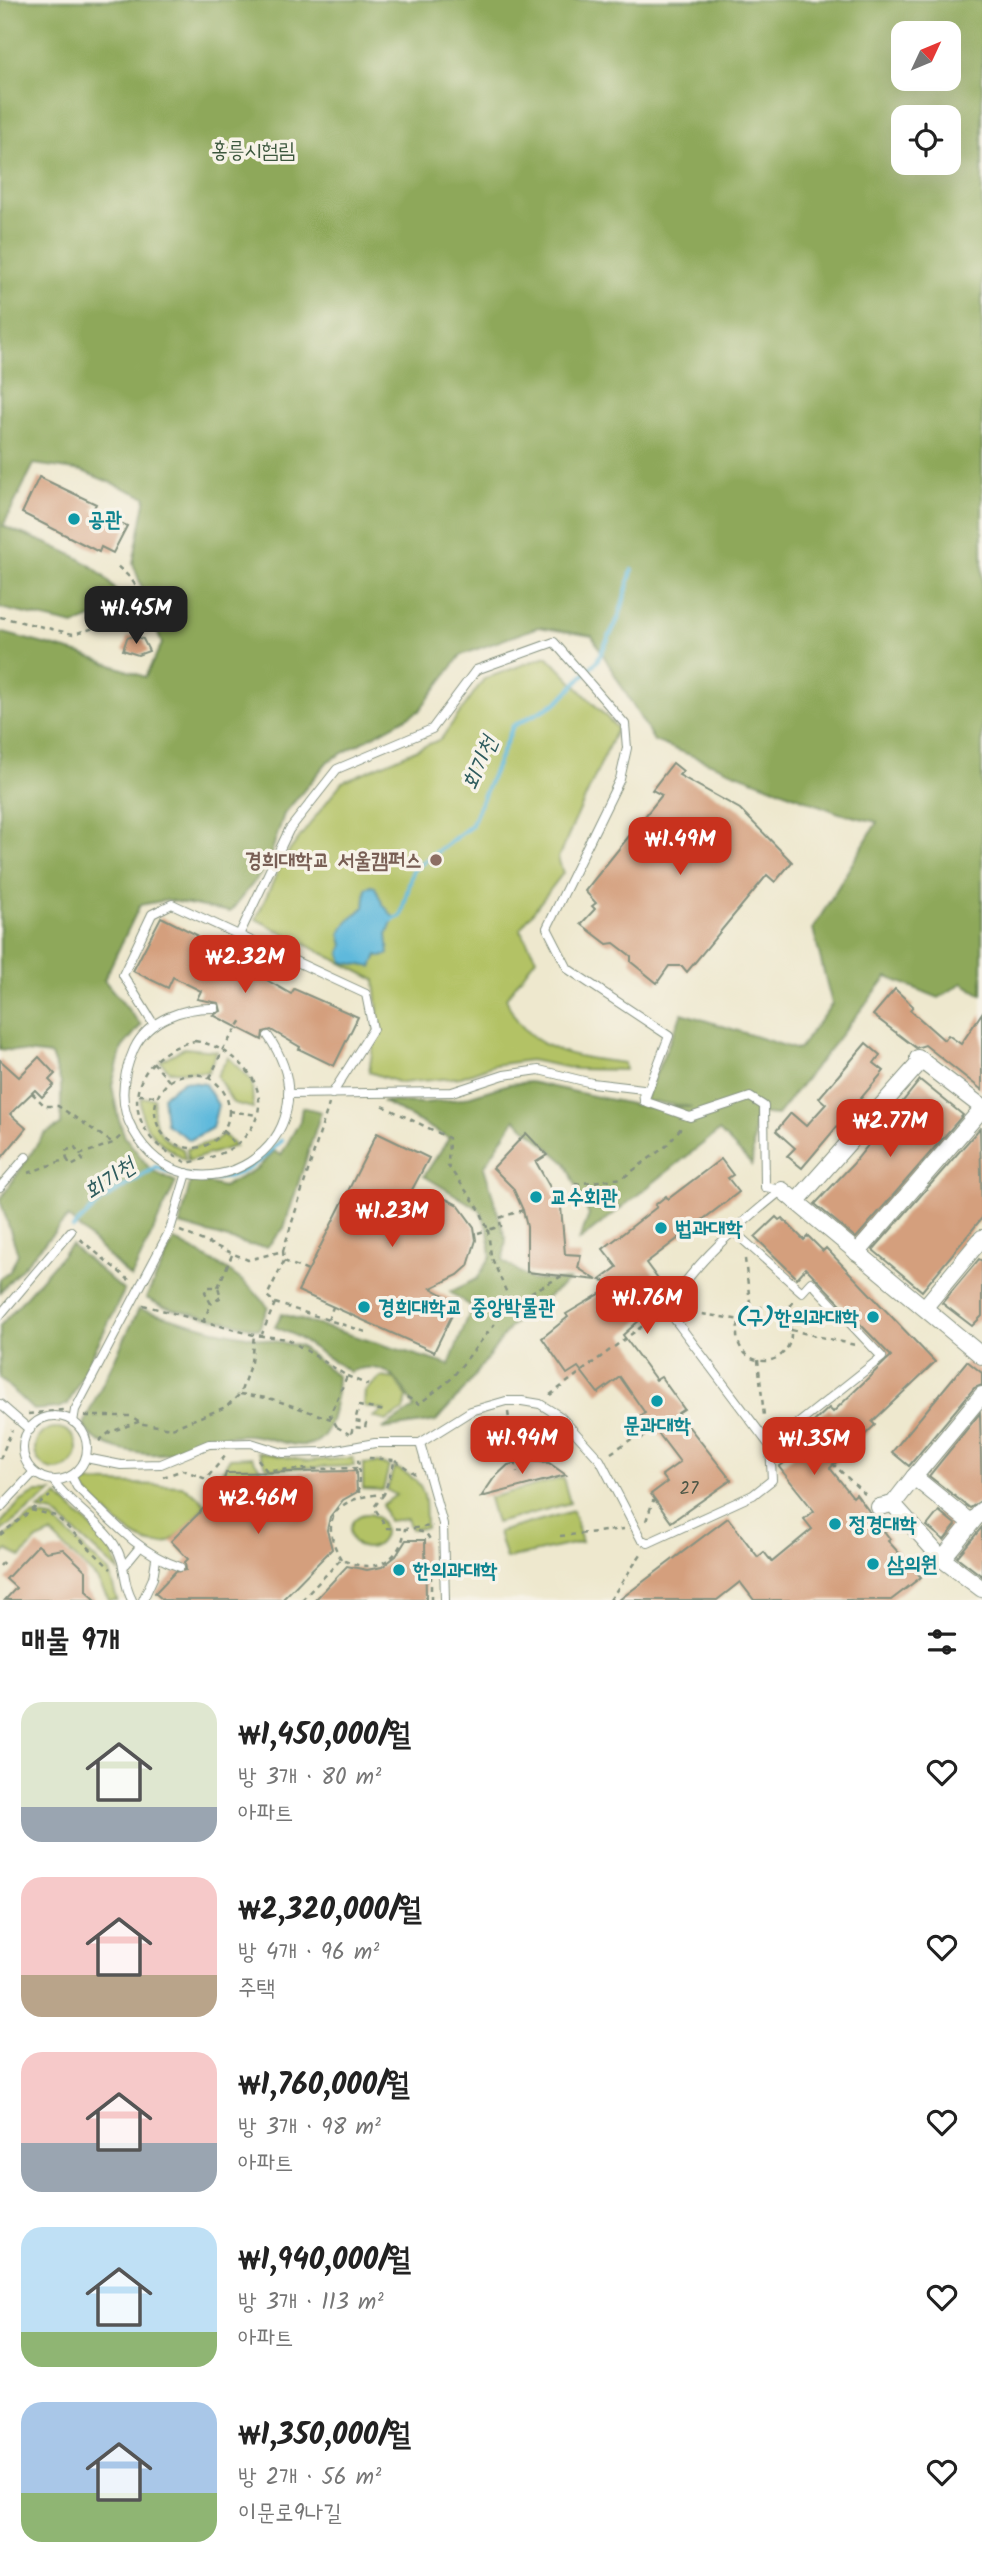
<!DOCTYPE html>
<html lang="ko">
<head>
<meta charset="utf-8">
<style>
	:root { --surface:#fff; --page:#f2f2f2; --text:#222; --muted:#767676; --accent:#c8321e }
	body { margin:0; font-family:Kalam,"Poor Story",sans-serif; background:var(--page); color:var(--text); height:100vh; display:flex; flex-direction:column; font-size:26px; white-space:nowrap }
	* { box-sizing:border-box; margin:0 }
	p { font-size:23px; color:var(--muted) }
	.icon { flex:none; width:38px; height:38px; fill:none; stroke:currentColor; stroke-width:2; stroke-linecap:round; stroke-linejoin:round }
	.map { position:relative; height:1600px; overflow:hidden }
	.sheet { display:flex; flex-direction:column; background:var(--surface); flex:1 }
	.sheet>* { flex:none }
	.needle { width:46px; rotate:46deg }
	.controls { position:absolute; left:891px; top:21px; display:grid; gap:14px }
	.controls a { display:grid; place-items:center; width:70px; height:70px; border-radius:14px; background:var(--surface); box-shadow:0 7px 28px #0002; font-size:35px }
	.price { position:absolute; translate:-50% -60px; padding:0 16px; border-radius:14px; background:var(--accent); color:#fff; font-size:23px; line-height:46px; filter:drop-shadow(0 2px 4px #0008) }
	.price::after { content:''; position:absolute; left:50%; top:42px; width:21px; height:16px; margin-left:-10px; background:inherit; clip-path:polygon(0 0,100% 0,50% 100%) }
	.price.on { background:#222; color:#fff }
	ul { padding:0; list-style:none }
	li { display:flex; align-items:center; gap:21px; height:175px; padding:0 21px }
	li span { display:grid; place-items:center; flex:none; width:196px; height:140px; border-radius:21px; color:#555 }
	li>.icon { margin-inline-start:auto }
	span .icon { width:84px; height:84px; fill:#fffc; stroke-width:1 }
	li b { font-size:30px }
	h2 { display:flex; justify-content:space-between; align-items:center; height:84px; padding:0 21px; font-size:30px }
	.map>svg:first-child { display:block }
</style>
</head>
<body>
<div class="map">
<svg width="982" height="1600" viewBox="0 0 982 1600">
	<rect width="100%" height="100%" fill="#f7f3e8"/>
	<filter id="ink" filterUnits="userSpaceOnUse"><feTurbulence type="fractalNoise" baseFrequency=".0143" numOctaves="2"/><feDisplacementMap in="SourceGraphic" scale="14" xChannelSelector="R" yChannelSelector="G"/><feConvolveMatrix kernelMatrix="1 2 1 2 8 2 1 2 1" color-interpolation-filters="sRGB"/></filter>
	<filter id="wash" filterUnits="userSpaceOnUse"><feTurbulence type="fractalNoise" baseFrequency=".00686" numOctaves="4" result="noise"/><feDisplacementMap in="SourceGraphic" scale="28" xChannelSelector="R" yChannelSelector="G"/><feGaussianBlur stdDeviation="1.57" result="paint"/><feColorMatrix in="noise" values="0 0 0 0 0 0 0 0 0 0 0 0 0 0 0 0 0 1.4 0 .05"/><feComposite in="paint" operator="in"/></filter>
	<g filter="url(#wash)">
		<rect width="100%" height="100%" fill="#eee8ce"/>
		<!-- green -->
		<g fill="#b3c265" stroke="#69804c" stroke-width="2">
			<path d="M547,656l70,72 -59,130 5,15 -43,56 16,29 -30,40c18,53 68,59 118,65l1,7 -49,-1 -46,-9 -36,5 -33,12 -60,6 -32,-11 9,-58 -3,-34 -119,-61 28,-61 58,-76 99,-43 43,-60z"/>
			<path d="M184,1048l33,3 -9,21 -39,-1 -9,-10z"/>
			<path d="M228,1057l24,24 1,27 -20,-5 -16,-27z"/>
			<path d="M141,1098h13c-3,25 5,42 29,51l2,11c-22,-14 -48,-32 -44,-62z"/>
			<path d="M223,1134l12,12 -47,15 -1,-12 28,-8z"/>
			<path d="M381,1377l14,2 12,18 -3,13 -18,11 -13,-4 11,-7 -20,-4 1,-15z"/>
			<circle cx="56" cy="1449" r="21"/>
			<path d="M258,1452l49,9 46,-3 1,8 -86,3z"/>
			<path d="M252,1457l11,16 -39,13 -4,6 -8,-5 18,-29z"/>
			<path d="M377,1463l12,3 -6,24 -20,-1v-25z"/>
			<path d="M394,1467c34,16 31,26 32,61l-15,1 -4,-10 -19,2 -6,-16 14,-10 -9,-5z"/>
			<path d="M563,1478l7,25 -74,20 -7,-25z"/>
			<path d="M86,1482l96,4 17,11 7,9c-11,11 -23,27 -36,35 -29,16 -69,-36 -89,-54z"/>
			<path d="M37,1492h15l-52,40v-8l20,-22z"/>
			<path d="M58,1496l52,48 9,28 -65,-59 -16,-3z"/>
			<path d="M573,1511l9,31 -76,17 -8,-27z"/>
			<circle cx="367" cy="1531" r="17"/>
			<path d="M32,1515l20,3 57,54 8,28h-8l-12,-21 -46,-45 -14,6 -16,17 -14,-7 -7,7v-17z"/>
		</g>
		<!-- forest -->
		<g fill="#8ea85a" stroke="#567247" stroke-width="2" fill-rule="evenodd">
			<path d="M0,0h982v995l-20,-12 -23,15 -52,-21 -110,138 -22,-2 -3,52 -33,-34 -140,110 10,-26 -23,-52 -51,-44 -31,48 22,73 -3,21 29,19h37l-58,46 -47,64 -28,31 -54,8 32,-21c-13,-28 -30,-50 -64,-36l-58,-38 -17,-7 7,-13 167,51 23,-58 -22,-15 27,-13 14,-23 -3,-26 -8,-20 -56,-34 25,-38 -67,-37 42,2 37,-4 48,-15 21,-2 114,25h48l-48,-6 38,-88 116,37 34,-46 -19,-75 64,-107 -38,-9 -185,-72 -62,-105 -54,-9 -77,28 -42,56 -91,50 -44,53 -17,52 -37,46 -63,-12 -27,5 -36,75 37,45 -19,23 -10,37 6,32 7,20 26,33 25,12 -45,96 -63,-61 -68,75v-13l10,-8 8,-17 -18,-54 44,-66 17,-9v-42l-10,-28 -51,-6v-417l81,22 64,23 17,-33 -29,-81 13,-66 -64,-26 -48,-7 -31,62c43,19 102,32 120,79l-49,20 -74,-17zM903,33h45v46h-45zM903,117h45v46h-45z"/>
			<path d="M302,1107l19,5 -37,116 -17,19 -18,-2 -69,-20 11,-46 32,8 35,-19 16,-17 7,4 19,-34z"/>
			<path d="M174,1240c35,19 70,35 94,67l-9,22 -95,-22 -18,-9z"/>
			<path d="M71,1245l53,46 -56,113 -10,4 -25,2 -33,-32v-52z"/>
			<path d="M139,1309l75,21 86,16 37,30c-1,20 -2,58 -23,67 -20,8 -48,-9 -69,-8 -15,0 -33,3 -48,7 -8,2 -16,8 -24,10 -25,6 -76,-1 -89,-26l3,-10z"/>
		</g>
		<!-- water -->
		<g fill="#5eb9dc" stroke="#3e7b88" stroke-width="2">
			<path d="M371,885l4,2 7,16 12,15 -7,16 2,20 -7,3 -5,-2 -5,12 -29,-5 -3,-9 3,-8 -3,-11 8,-13 16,-14 2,-19z"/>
			<path d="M184,1081l21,3 13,21 -6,23 -22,12 -24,-16 -3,-28z"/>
		</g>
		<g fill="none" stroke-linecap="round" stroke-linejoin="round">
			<!-- stream -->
			<g stroke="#5eb9dc" stroke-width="4.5">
				<path d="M392,920l9,-4 12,-46 58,-44 42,-100 45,-24 39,-41 22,-44 13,-47"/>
				<path d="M73,1228l28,-27 55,-34c56,20 83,16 125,-26"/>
			</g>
		</g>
		<g id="blocks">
			<!-- building -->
			<g fill="#d49f7d">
				<path d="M39,477l57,27 -3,6 34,16 -14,27 -12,-6 -2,5 -77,-39z"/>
				<path d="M134,636l9,3 6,12 -11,4 -15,-5 4,-12z"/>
				<path d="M673,763l10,8 -4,4 61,34 52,53 -17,20 -8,-7 -80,97 -5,-6h-13l-12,17 -26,-21v-6l-17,-13 -7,1 -26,-20 14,-15 -3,-3 4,-3 -11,-12 77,-96 -10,-5z"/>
				<path d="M161,917l36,18 -3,4 31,15 -8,16 26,12 6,-12 42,24 3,-5 64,28 -24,49 -35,-17 1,-2 -29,-17 -8,2 -1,8 -49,-25 8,-4 -2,-8 -22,-4 4,-8 -28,-14 -5,11 -35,-17z"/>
				<path d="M895,989l18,17 -3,4 34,30 4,-5 13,9 21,-31v77l-57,-45 -9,3 -43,-33z"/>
				<path d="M866,1043l14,12 -6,8 10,8 -82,97 -15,-12 8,-8 -19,-17 15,-18 15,13 20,-22 -7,-6z"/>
				<path d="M39,1057l16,17 -6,6 5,5 -12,12 -7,-7 -25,24 16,14 -26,32v-100l19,17z"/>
				<path d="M920,1080l43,35 -107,123 -41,-34 38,-40z"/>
				<path d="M980,1128l2,90 -60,73 -49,-41z"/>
				<path d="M377,1133l52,25 -23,43 27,-4 13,2 12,6 16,22 2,13 -8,26 -10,9 -27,13 27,15 -24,49 -136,-61z"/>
				<path d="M526,1133l21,22 -11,7 25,45 4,47 16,1 -3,13 19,12 -70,-8v-45l-4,-17 -10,-22 -20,-20z"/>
				<path d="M721,1159l12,16 -5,3 11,14 -93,71 23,31 -46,41 33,45 5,-3 23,32 -6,4 53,67 -60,42 -20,-28 16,-12 -5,-7 18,-13 -25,-33 -13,9 -11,-15 14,-10 -25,-36 -22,16 -20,-26 -11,7 -25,-36 26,-21 -2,-3 47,-28 -2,-4 -11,-2 17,-13 -14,-18 54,-42 -2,-2 11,-9 2,3z"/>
				<path d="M776,1217l3,3 3,-2 22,22 4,-4 15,15 3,-3 109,114 -63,60 3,3 -45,43 23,29 3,-3 34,45 -2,2 33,36 -30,23h-137l-14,-18 -23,18h-98l109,-82 30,39 6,-5 8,10 40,-33 -8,-10 10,-8 -35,-44 34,-27 -9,-9 25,-23 4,4 58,-56 -85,-88 -9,10 -42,-41z"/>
				<path d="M979,1259l3,2v55l-10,10 -30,-23z"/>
				<path d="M967,1361l15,12v12l-8,3 -65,78 -17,-14z"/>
				<path d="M980,1413l2,87 -12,8 -41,-32z"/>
				<path d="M529,1461l20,2 17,12 -85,22 13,-19 14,-13z"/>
				<path d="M356,1471l1,21 -14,8 -13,17 -3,13 5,19 -50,51h-119l-8,-7 20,-21 11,-2 -1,-8 3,-3 -17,-18 49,-49 6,-19z"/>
				<path d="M939,1511l17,14 -12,15 -17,-14z"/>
				<path d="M982,1527v49l-25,-19z"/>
				<path d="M406,1540h19l1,60h-111l32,-34 20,4 15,-3 14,-11z"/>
				<path d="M38,1545l8,7 17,-3 23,22v20l10,9h-91l11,-12 -10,-9z"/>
			</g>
		</g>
	</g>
	<g filter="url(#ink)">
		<use href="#blocks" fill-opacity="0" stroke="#869281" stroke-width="2"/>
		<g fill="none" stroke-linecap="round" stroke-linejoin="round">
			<defs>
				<g id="service">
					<path d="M240,933l49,-103 48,-61 95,-40 44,-59 78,-28 71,82 2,24 -7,31 -73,149 21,41 101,67 -25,65"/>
					<path d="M215,1008c-31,-1 -67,11 -81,41 -12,27 -16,55 -1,81 57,103 210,13 135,-94"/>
					<path d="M154,1025l-31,-50 29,-61 20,-10 194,90 7,35 -41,65"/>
					<path d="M288,1094l164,-2 52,-17 35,-5 53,13 51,6 1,12 46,16 60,-20 14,9 1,81 17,3"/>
					<path d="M0,1187l26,-30"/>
					<path d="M732,1230l70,62 9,-10 71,75 -112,89"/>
					<path d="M0,1315l71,-84"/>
					<path d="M0,1404l30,26"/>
					<circle cx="55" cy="1448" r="32"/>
					<path d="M73,1422l2,-12 95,-180 17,-57"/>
					<path d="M420,1443l23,81 2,76"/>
					<path d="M86,1458l35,7 40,-1 48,-20 42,-1 32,10 43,-1 49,-9h45l51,-32 35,-10h16l18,3 21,13 39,43 41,79 7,4 105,-48 19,-15 -2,-34 -103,-137c28,-48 73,-85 115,-119"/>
					<path d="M72,1477l5,10c32,31 61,66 103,80"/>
					<path d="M53,1480c16,24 45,40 61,64 14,22 7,36 18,56"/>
					<path d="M0,1508l33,-35"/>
					<path d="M126,1564l14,-17"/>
					<path d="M143,1600l10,-22 3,-19"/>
				</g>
				<g id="minor">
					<path d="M918,1058l64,49"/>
					<path d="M782,1190l200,166"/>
					<path d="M796,1202l126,-142"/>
					<path d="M857,1253l125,-144"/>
					<path d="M925,1307l57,-69"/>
					<path d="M893,1504l21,-27"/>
					<path d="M879,1507l14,-3 49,55"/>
					<path d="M982,1510l-40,49 40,30"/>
					<path d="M971,1523l-57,-46 68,-82"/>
				</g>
			</defs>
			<!-- service casing -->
			<use href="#service" stroke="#869281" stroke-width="10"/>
			<!-- minor casing -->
			<use href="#minor" stroke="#869281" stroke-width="18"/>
			<!-- path -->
			<g stroke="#869281" stroke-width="2.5" stroke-dasharray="5 5" stroke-linecap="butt">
				<path d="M0,617l73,17 58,-16c13,-27 7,-34 -14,-52"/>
				<path d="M195,1041c42,6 85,50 53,92 -15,20 -38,25 -61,30 -12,-7 -27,-14 -36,-25 -33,-43 -3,-88 44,-97z"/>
				<path d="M153,1062l16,19"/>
				<circle cx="192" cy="1111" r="37"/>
				<path d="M210,1078l13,-29 21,-32"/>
				<path d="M32,1093l13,13h13l55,37"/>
				<path d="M139,1095l17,1"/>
				<path d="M383,1106l66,32 -1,28 32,44 8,20 13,-4 -2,-8 24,-8"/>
				<path d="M229,1111l28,4"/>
				<path d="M223,1131l12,13"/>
				<path d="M67,1159l4,7 12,-6 -4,-5"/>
				<path d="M28,1173l39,-14 -2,-8 10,-4 4,8 34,-12 10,-9"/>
				<path d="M575,1184l48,-6 43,-32 15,-18"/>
				<path d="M180,1231l68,29 35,-9 1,10 -17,35 8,7 -13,31"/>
				<path d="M478,1233l10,-3 3,26 20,47 51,-27"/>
				<path d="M80,1239l49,41"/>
				<path d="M283,1251l46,-147"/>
				<path d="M745,1259l6,52"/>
				<path d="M284,1261l24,10"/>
				<path d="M218,1287l14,-32"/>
				<path d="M275,1303l91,29"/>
				<path d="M143,1305l111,30 34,4 59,37 -17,39 7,12"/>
				<circle cx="764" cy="1334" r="27"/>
				<path d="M682,1311l59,9"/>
				<path d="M784,1314l11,-14"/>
				<path d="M328,1320l5,-13"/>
				<path d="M203,1322l8,-18 -6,-12 3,-5h10l3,10 -10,7"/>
				<path d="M791,1330l64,15"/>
				<path d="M758,1360l6,56"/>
				<path d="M347,1376l21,9"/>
				<path d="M240,1394l32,5 59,20"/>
				<path d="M550,1395l107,-80"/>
				<path d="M407,1397l12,7 32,-25 60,-76"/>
				<path d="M508,1412l9,61"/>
				<path d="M28,1414l35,-4"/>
				<path d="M85,1416h46l12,8 29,4 54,-21 14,-13 11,-32 3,-27"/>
				<path d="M337,1427l12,7"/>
				<path d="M351,1434l2,-7 12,1 1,-5 -11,-2 4,-15 26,5"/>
				<path d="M803,1436l64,60"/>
				<path d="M99,1441l11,-9 31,-11"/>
				<path d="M611,1453l28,-19"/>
				<path d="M0,1459l12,-29"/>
				<path d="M258,1459l8,11 93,-2 -1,-9"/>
				<path d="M395,1460l20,14"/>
				<path d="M359,1468v28"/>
				<path d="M163,1477l20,-7 23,9 20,-24"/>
				<path d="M384,1494l-10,13 13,21 18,1"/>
				<path d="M31,1510l25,6 55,53"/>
				<path d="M646,1521l7,-20h3"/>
				<path d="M418,1531l8,2 5,8"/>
				<path d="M0,1535l50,-39"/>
				<path d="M560,1536l64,-7"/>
				<path d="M341,1559c-25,-44 -1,-62 43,-65l11,-34 -26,-2"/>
				<path d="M0,1566l4,-5"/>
				<path d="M456,1573l34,-2"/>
				<path d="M302,1600l39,-41c29,15 59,6 64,-30l28,-3"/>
				<path d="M431,1600v-28"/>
				<path d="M610,1600l31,-46"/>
			</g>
			<!-- service -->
			<use href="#service" stroke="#fff" stroke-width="8"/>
			<!-- minor -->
			<use href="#minor" stroke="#fff" stroke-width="16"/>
		</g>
	</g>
	<!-- markers -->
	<g fill="#0f9aa8" stroke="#f7f3e8" stroke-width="2.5">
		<circle cx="74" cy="519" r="7"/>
		<circle cx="536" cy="1197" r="7"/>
		<circle cx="661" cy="1228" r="7"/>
		<circle cx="364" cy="1307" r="7"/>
		<circle cx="873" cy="1317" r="7"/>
		<circle cx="657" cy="1401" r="7"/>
		<circle cx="835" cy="1524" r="7"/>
		<circle cx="873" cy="1564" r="7"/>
		<circle cx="399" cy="1570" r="7"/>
	</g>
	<circle fill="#8d6e63" stroke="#f7f3e8" stroke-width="2.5" cx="436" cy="860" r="7"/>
	<g text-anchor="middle" stroke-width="7" stroke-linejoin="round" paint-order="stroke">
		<!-- number labels -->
		<g font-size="18" fill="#4c5646">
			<text x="689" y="1494">27</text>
		</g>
		<!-- park labels -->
		<g font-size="21" fill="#3d583e" stroke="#f7f3e8">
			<text x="253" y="157">홍릉시험림</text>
		</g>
		<!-- culture labels -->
		<g font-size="21" font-weight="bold" fill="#0d838f" stroke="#f7f3e8" text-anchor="start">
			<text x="88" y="526">공관</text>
			<text x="550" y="1204">교수회관</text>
			<text x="675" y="1235">법과대학</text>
			<text x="378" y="1314">경희대학교 중앙박물관</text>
			<text x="859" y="1324" text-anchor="end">(구)한의과대학</text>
			<text x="657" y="1432" text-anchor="middle">문과대학</text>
			<text x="849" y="1531">정경대학</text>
			<text x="887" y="1571">삼의원</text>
			<text x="413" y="1577">한의과대학</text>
		</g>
		<!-- education labels -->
		<g font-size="21" font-weight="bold" fill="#785e54" stroke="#f7f3e8" text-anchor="end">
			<text x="422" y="867">경희대학교 서울캠퍼스</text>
		</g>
		<!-- water labels -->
		<g font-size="23" font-style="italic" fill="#2f5c5e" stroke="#f7f3e8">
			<text transform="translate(479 763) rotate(-67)" y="8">회기천</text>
			<text transform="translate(109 1178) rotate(-34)" y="8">회기천</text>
		</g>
	</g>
</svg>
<div class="controls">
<a><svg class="needle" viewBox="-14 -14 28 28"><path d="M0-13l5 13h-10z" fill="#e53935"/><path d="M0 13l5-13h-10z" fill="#767676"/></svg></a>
<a><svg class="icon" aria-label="locate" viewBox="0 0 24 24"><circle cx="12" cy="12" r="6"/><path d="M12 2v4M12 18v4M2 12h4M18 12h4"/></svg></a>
</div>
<b class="price on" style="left:136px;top:646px">₩1.45M</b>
<b class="price" style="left:680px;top:877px">₩1.49M</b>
<b class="price" style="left:245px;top:995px">₩2.32M</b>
<b class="price" style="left:890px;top:1159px">₩2.77M</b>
<b class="price" style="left:392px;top:1249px">₩1.23M</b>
<b class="price" style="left:647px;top:1336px">₩1.76M</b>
<b class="price" style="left:522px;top:1476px">₩1.94M</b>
<b class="price" style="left:814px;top:1477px">₩1.35M</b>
<b class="price" style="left:258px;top:1536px">₩2.46M</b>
</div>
<section class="sheet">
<h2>매물 9개<svg class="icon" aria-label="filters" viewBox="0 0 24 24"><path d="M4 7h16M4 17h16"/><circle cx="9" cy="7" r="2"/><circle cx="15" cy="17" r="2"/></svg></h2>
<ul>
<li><span style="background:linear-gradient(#dfe7d0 75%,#9aa5b1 0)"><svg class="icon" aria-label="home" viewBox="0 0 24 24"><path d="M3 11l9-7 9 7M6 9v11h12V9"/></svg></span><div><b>₩1,450,000/월</b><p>방 3개 · 80 m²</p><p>아파트</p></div><svg class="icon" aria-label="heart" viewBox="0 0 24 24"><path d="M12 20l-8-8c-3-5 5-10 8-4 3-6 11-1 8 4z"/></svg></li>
<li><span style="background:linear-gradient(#f6c9c9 70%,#b9a48a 0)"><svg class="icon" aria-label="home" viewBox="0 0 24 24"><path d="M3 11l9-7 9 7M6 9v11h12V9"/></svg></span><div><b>₩2,320,000/월</b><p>방 4개 · 96 m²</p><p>주택</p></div><svg class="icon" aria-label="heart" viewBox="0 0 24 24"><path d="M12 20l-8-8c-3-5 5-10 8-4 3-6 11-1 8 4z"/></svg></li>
<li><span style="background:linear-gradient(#f6c9c9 65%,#9aa5b1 0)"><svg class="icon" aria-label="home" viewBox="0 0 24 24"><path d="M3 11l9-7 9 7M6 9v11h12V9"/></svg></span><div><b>₩1,760,000/월</b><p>방 3개 · 98 m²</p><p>아파트</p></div><svg class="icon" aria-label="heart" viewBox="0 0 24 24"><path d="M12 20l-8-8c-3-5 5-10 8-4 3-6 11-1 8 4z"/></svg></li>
<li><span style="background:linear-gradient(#bfe0f5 75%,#8fb573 0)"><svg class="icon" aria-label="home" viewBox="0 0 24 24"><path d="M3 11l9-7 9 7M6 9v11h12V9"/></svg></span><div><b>₩1,940,000/월</b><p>방 3개 · 113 m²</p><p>아파트</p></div><svg class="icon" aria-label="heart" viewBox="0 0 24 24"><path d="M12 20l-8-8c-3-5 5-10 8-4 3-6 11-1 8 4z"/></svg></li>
<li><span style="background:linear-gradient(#a9c7e8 65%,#8fb573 0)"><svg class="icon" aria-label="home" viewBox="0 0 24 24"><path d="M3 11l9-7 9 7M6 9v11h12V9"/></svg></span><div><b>₩1,350,000/월</b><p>방 2개 · 56 m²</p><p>이문로9나길</p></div><svg class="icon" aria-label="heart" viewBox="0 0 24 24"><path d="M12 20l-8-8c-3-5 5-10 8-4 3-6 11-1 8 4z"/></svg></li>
</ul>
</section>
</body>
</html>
